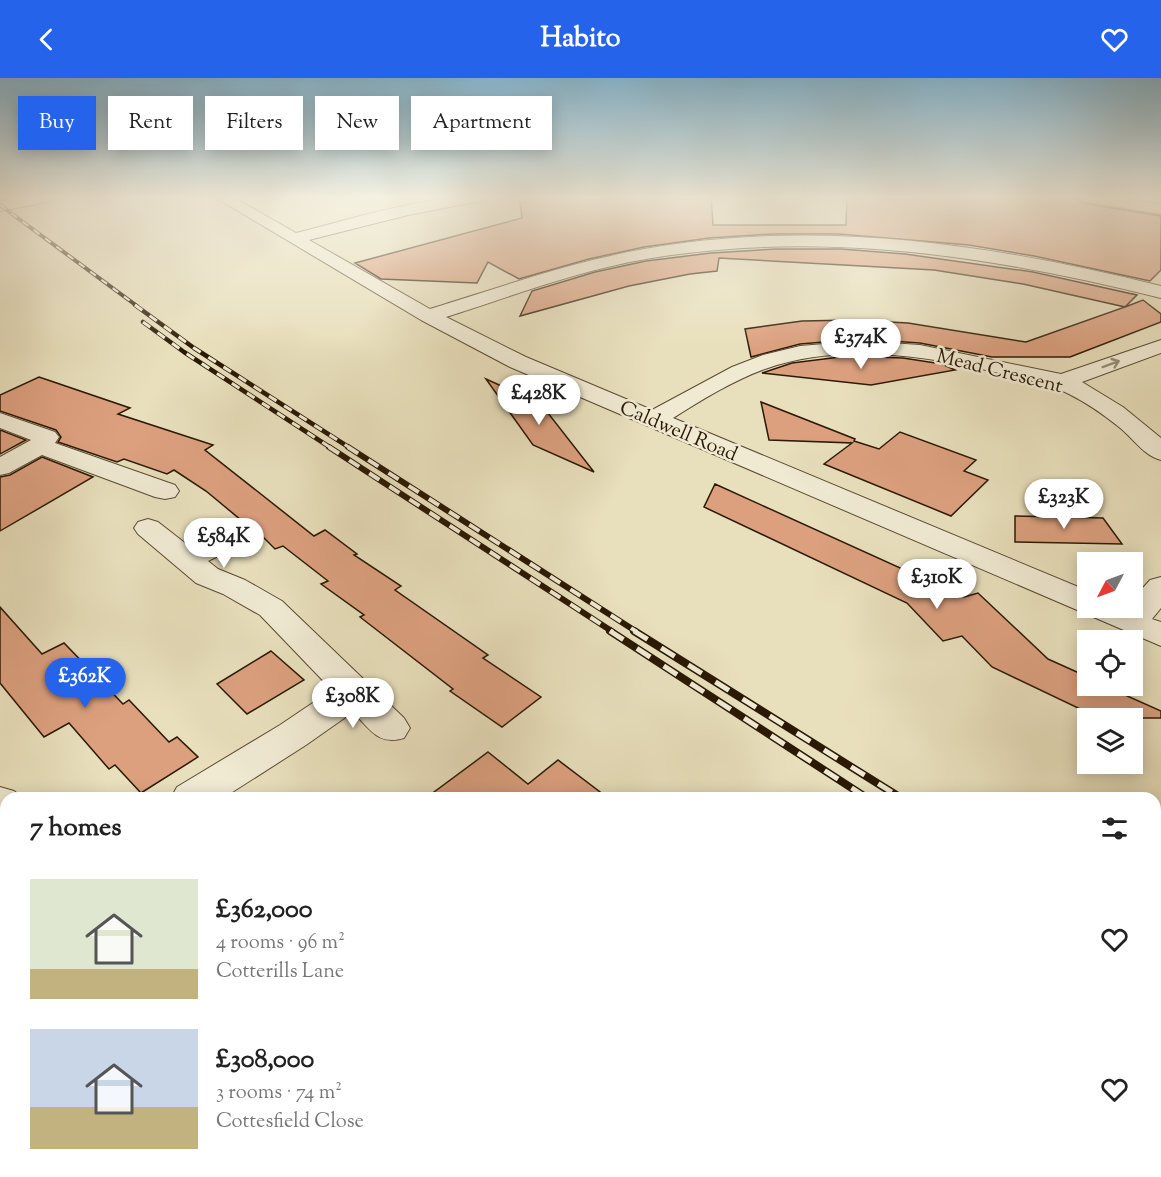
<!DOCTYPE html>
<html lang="en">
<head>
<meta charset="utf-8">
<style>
	:root { --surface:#fff; --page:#f6f6f6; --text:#222; --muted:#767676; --accent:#2563eb }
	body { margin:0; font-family:"Sorts Mill Goudy",serif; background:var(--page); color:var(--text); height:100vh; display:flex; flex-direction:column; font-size:22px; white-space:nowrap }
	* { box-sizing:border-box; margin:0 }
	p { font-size:20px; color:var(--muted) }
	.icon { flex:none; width:33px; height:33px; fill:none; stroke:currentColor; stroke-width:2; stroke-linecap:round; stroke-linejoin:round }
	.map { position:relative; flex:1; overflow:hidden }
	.sheet { position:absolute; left:0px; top:714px; width:1161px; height:386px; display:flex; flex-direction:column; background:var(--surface); border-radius:18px 18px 0 0; box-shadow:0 3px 15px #0003 }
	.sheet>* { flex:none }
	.top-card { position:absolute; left:18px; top:18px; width:600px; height:54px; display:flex; gap:12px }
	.needle { width:39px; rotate:229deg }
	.tools { position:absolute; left:1077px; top:474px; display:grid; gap:12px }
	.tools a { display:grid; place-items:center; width:66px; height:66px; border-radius:0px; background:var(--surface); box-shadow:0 3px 15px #0003; font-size:30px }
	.price { position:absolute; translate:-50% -51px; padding:0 14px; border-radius:21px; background:#fff; color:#222; font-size:20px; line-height:39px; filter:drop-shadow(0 2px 3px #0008) }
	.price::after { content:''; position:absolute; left:50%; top:36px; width:18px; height:14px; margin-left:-9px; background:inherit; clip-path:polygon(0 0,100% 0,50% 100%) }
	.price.current { background:var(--accent); color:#fff }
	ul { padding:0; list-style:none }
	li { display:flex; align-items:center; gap:18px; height:150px; padding:0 30px }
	li span { display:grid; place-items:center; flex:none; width:168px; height:120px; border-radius:0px; color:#555 }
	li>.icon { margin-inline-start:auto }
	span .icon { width:72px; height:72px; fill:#fffc; stroke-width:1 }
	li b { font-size:26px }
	h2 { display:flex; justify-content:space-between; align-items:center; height:72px; padding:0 30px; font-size:26px }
	.pill { padding:0 21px; border-radius:0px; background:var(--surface); box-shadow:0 3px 15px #0003; font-size:21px; line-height:54px }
	.pill.current { background:var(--accent); color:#fff }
	header { display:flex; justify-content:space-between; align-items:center; height:78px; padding:0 30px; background:var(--accent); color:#fff; font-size:27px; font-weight:800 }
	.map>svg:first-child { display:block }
</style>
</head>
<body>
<header><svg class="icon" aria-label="back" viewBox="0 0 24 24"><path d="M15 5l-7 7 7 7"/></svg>Habito<svg class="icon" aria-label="heart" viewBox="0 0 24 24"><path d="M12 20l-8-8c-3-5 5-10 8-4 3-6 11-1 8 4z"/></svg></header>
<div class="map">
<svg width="1161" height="1099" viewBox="0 0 1161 1099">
	<rect width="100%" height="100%" fill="#e8dfbc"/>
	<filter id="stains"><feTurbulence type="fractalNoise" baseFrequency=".00333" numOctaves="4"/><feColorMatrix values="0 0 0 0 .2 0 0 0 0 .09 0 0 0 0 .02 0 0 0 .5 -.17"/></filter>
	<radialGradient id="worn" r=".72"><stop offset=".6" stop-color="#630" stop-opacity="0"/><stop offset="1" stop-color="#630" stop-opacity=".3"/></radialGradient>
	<!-- green -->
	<path fill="#b3c292" stroke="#6f6e4a" stroke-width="1.5" d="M0,788l6,4v132l-6,2z"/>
	<!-- building -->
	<g fill="#dca07f" stroke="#2b1903" stroke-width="1.5">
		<path d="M519,118h192l2,29h133l1,-29h225l10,7 79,13v54l-11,11 -116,-25 -65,-11 -130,-11h-65l-65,4 -65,9 -55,12 -70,20 -31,-17 -11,21 -96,-4 -26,-16 167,-45z"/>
		<path d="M776,171h65l64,5 128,18 104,23 -12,12 18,-7 18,14v8l-91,35h-78l-72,-14 -60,-4 -60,5 -49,13 -6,-28 57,-8 51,-1 55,3 118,19 99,-35 -102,-23 -89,-14 -215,-12 -2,13 -27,3 -61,12 -109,30 12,-25 63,-19 51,-11 65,-8z"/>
		<path d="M848,278l55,2 39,6 13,6 -84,15 -109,-12 30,-10z"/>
		<path d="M39,299l91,31 -12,6 95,31 -8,5 109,86 11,-6 32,24 -3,1 47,31 -6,4 93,65 -5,3 58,39 -39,30 -52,-36 3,-2 -93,-72 4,-2 -43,-31 7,-3 -45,-35 -8,3 -22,-22 -6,-2 -41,-34 -32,-21 -7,4 -43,-15 -7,3 -59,-20 3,-5 -5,-7 -56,-19v-16z"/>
		<path d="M486,301l55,25 53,68 -61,-27z"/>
		<path d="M761,324l94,37 -1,2 25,8 21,-17 76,28 -12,11 24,9 -37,36 -127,-52 28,-21 -83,-3z"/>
		<path d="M0,352l26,10 -26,14z"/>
		<path d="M42,379l51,20 -93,54v-54l10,-2z"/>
		<path d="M715,406l249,113 14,-4 70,66 40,18v9h17l56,25v7h-62l-107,-51 -30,-31 -19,5 -36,-38 -203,-96z"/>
		<path d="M1015,438l88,2 19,26 -107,-2z"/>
		<path d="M0,529l42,47 22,-11 59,61 6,-4 40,42 8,-5 21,20 -57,36 -26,-28 -6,4 -40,-46 -25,14 -44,-54z"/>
		<path d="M271,573l33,29 -57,34 -30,-30z"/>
		<path d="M488,674l40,32 30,-24 50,38h-182z"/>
	</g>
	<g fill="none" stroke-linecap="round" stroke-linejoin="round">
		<defs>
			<g id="minor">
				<path d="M213,118h18l65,37c63,-16 127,-37 192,-37l-2,3 -5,2 -73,14 -99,25 121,69c71,-22 141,-47 214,-60 173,-31 348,-5 517,37v12c-169,-42 -341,-69 -515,-39 -69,12 -134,37 -200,58l80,40 126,53 80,-43 31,-12 37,-9 60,-5 60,4 141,29 100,-34v13l-79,29 41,25 38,31v22c-17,-4 -29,-23 -42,-33 -16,-13 -32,-24 -50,-33 -26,-13 -55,-17 -83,-24 -71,-16 -150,-26 -221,-1 -33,12 -63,31 -92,49l415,173v17h44v-8l18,-20 11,-3v31l-9,11 9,3v24l-651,-279 -89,-47z"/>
				<path d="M1074,118h34l53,8v10l-79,-13z"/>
				<path d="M0,335l55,19 4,5 -4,6 120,42 4,6 -4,6 -10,2 -10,-2 -113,-42 -33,18 -9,2v-18l31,-17 -31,-12z"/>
				<path d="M148,441l10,3 32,25c19,-9 40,-24 61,-19l5,6 -5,6 -43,21 10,8 27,11 37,21 122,117 6,10 -6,10c-26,8 -34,-9 -51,-26l-47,33 -83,53h-52l6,-11 103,-62 52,-35 -72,-75 -37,-21 -27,-11 -58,-49 -4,-6 4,-6z"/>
			</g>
			<g id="tertiary">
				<path d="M31,118h30l-8,5 -53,10v-10z"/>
				<path d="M0,709l14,4 8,7h-16v26l-6,-3z"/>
				<path d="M318,1094h57l3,5h-58z"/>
			</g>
		</defs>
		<!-- minor casing -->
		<use href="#minor" stroke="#5a4a31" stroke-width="2"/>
		<!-- tertiary casing -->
		<use href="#tertiary" stroke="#5a4a31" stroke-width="2"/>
		<!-- minor -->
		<use href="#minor" fill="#f0ead3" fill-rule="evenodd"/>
		<!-- tertiary -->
		<use href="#tertiary" fill="#f0ead3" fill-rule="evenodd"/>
		<defs>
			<path id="rail-far4" d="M0,127l137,101"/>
			<g id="rail-far3">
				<path d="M135,227l59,43 156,100"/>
				<path d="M143,244l41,30 147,96"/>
			</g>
			<g id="rail-far2">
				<path d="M329,369l284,185"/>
				<path d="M348,369l289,185"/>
			</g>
			<g id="rail-far1">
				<path d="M610,553l257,167"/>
				<path d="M634,553l267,167"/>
			</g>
			<g id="rail">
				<path d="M1155,876l6,3"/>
				<path d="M1155,902l6,4"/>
			</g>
		</defs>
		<!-- rail-far4 casing -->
		<use href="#rail-far4" stroke="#2b1903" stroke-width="4"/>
		<!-- rail-far3 casing -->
		<use href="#rail-far3" stroke="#2b1903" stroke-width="4.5"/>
		<!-- rail-far2 casing -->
		<use href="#rail-far2" stroke="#2b1903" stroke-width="6"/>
		<!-- rail-far1 casing -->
		<use href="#rail-far1" stroke="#2b1903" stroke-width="8"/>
		<!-- rail casing -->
		<use href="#rail" stroke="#2b1903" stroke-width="9"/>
		<!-- rail-far4 -->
		<use href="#rail-far4" stroke="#f0ead3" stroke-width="2" stroke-dasharray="7" stroke-linecap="butt"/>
		<!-- rail-far3 -->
		<use href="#rail-far3" stroke="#f0ead3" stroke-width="3" stroke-dasharray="9" stroke-linecap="butt"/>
		<!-- rail-far2 -->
		<use href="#rail-far2" stroke="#f0ead3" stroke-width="4" stroke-dasharray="12" stroke-linecap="butt"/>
		<!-- rail-far1 -->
		<use href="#rail-far1" stroke="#f0ead3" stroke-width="5" stroke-dasharray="16" stroke-linecap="butt"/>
		<!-- rail -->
		<use href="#rail" stroke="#f0ead3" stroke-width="7" stroke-dasharray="20" stroke-linecap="butt"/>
	</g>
	<!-- one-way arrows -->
	<defs><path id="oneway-shaft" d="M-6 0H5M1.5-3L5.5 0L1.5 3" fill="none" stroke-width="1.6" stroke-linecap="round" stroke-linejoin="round" transform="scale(1.5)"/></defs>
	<use stroke="#978c75" href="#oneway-shaft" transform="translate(1111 286) rotate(-20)"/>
	<!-- sky -->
	<linearGradient id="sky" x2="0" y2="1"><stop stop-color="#87b8d2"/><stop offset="0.44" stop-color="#f5f1e1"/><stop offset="1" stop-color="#f5f1e1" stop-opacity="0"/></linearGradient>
	<rect width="1161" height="271" fill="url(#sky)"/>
	<g text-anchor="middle" stroke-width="5" stroke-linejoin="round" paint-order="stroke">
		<!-- far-street labels -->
		<g font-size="20" fill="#2b1903" stroke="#f0ead3">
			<text transform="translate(1000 292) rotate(14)" y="7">Mead Crescent</text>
			<text transform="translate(679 352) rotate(23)" y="7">Caldwell Road</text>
		</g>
	</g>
	<rect width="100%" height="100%" filter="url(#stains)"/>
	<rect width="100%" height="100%" fill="url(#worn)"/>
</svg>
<div class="tools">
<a><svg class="needle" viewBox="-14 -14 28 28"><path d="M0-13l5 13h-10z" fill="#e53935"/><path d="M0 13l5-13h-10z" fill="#767676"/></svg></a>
<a><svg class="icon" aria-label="locate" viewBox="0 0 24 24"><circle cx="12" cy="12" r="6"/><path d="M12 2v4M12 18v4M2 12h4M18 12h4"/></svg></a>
<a><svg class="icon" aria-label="layers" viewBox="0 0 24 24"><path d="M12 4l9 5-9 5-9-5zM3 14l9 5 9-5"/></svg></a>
</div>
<b class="price" style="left:861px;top:292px">£374K</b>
<b class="price" style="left:539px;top:348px">£428K</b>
<b class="price" style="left:1064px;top:452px">£323K</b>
<b class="price" style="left:224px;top:491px">£584K</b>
<b class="price" style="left:937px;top:532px">£310K</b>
<b class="price current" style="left:85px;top:631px">£362K</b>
<b class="price" style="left:353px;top:651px">£308K</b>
<div class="top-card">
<a class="pill current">Buy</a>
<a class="pill">Rent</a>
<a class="pill">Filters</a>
<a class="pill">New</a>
<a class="pill">Apartment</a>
</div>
<section class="sheet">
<h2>7 homes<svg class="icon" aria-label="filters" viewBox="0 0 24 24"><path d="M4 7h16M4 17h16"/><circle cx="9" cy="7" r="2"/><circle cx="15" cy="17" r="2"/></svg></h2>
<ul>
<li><span style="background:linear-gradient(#dfe7d0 75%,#c2b280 0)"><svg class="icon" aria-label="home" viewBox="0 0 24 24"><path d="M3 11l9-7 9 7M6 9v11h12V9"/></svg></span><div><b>£362,000</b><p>4 rooms · 96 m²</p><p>Cotterills Lane</p></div><svg class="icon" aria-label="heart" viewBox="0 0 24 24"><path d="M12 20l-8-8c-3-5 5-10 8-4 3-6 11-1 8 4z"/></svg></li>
<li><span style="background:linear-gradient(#c9d6e8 65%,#c2b280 0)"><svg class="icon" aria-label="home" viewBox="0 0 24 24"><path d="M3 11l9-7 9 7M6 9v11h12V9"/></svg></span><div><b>£308,000</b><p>3 rooms · 74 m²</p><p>Cottesfield Close</p></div><svg class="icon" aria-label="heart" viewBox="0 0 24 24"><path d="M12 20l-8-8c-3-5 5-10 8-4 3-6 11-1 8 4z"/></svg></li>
</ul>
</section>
</div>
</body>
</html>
